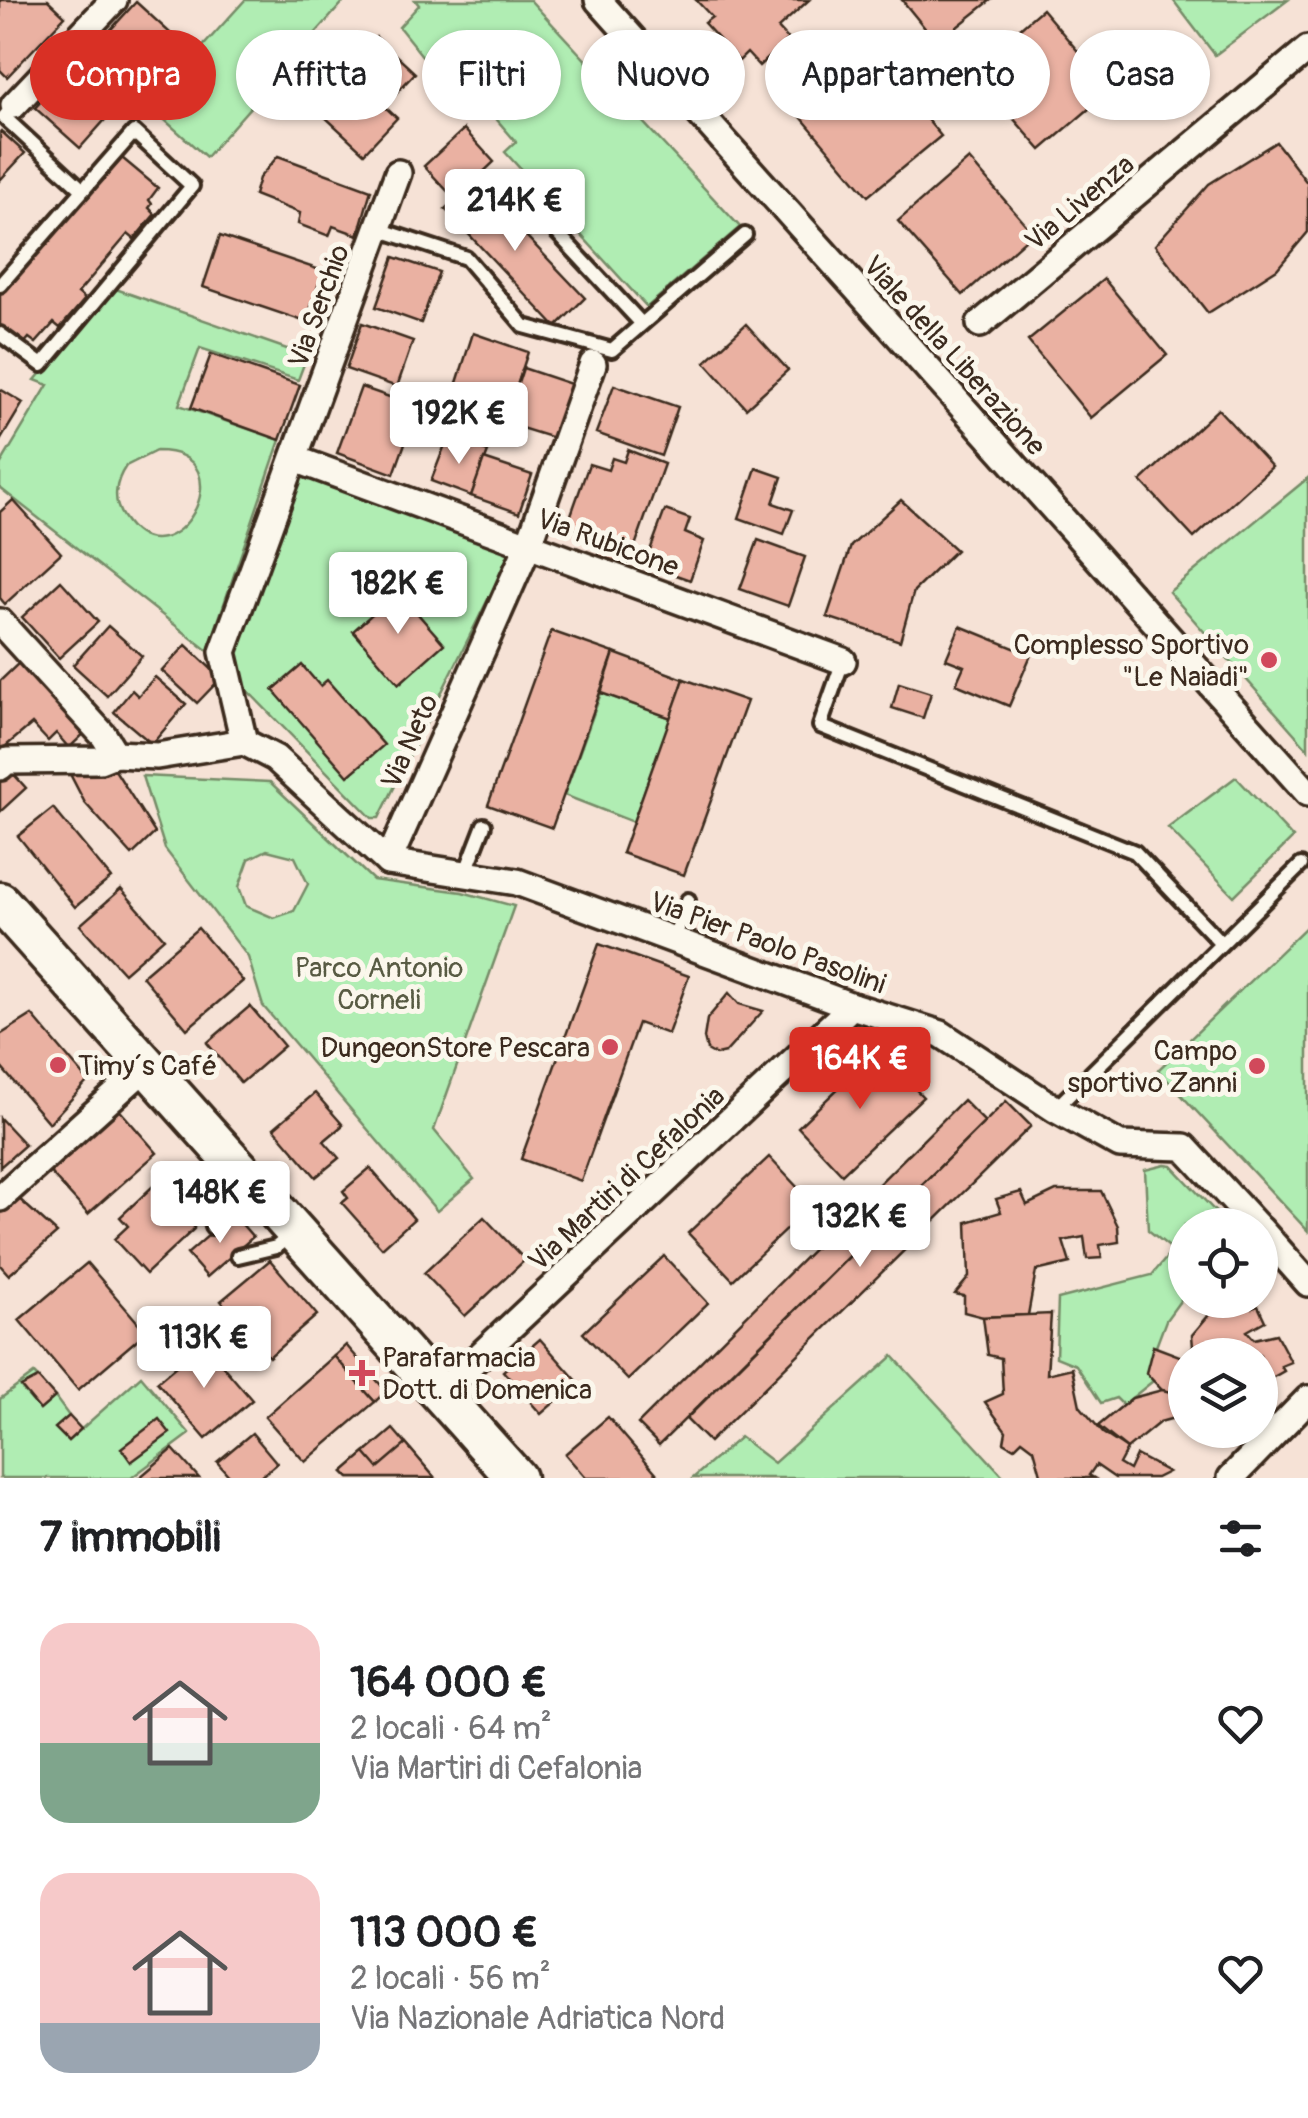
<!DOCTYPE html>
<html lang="it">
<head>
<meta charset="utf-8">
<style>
	:root { --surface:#fff; --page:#f6f6f6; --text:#202124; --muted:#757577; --accent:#d93025 }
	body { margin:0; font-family:Pangolin,sans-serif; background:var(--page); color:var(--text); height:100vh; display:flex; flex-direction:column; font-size:38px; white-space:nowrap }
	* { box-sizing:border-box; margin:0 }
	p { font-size:32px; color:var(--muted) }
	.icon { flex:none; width:55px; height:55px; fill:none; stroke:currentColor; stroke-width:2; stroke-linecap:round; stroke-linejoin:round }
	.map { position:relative; height:1478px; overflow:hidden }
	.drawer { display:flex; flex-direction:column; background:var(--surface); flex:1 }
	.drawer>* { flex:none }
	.banner { position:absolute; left:30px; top:30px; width:1250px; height:90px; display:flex; gap:20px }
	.fabs { position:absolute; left:1168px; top:1208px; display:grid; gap:20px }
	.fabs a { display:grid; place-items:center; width:110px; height:110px; border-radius:50%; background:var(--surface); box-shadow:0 2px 8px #0004; font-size:50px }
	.price { position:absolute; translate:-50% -85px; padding:0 22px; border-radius:10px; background:#fff; color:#222; font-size:32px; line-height:65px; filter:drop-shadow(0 2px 5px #0008) }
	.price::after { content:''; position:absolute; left:50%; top:60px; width:30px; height:22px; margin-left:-15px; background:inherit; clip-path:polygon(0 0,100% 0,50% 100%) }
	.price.selected { background:var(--accent); color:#fff }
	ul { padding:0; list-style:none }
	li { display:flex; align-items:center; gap:30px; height:250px; padding:0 40px }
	li span { display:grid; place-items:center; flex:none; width:280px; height:200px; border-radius:30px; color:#555 }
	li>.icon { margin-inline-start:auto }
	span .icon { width:120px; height:120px; fill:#fffc; stroke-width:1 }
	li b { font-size:42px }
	h2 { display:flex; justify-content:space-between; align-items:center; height:120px; padding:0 40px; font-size:42px }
	.chip { padding:0 35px; border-radius:45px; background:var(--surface); box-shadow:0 2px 8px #0004; font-size:35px; line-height:90px }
	.chip.selected { background:var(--accent); color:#fff }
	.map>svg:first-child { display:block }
</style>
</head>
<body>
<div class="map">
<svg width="1308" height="1478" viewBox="0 0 1308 1478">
	<rect width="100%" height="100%" fill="#f6e2d6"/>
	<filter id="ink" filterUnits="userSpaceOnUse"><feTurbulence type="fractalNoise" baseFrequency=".01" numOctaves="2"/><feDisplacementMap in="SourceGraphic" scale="20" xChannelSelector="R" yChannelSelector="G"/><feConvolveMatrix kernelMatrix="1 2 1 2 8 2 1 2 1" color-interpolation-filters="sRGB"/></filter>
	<g filter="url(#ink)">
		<!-- green -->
		<g fill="#b0edb3" stroke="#768c68" stroke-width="2.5" fill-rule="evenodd">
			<path d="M245,0h100l-139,157 -57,-51z"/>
			<path d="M415,0h115l210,227 -93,80 -142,-155 11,-10 -68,-79 -25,-6 -24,-30 20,-22z"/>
			<path d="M1173,0h115l-73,55z"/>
			<path d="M113,288l194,68 -9,24 -98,-32 -21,57 101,35 -72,211 -208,-163v-23l48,-80 -13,-5zM156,451c96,0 16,141 -33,66 -11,-16 -8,-35 3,-51z"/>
			<path d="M299,473l213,78 -133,267h-7l-129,-132 -7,-32z"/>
			<path d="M1308,478v271l-139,-157z"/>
			<path d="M601,693l70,25 -38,104 -69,-27z"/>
			<path d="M142,776l128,6 103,98 89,12 52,14 -80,224 40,49 -37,32 -174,-205 -15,-49 -83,-108zM267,850l28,7 13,27 -14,27 -20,7 -28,-12 -7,-19 10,-28z"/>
			<path d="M1236,777l57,61 -59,58 -66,-68z"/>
			<path d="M1308,925v306l-150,-161z"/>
			<path d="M1165,1165l7,1 56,59h-43v69l-19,26 -20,53 7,8 -30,24 -7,-7 -15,5 -25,-38 -20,-8 2,-58 94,-24 21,-25 -25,-20 -3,-60z"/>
			<path d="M893,1356l112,122h-312l47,-41 34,26z"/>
			<path d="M34,1374l4,4 -17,10 19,22 15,-13 14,19 -13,12 12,13 73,-65 49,58 -59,44h-131v-79z"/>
		</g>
		<!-- building -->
		<g fill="#eab1a2" stroke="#3b2a1e" stroke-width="2.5">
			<path d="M0,0h48l17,16 -58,61 -7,-7z"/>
			<path d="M696,0h113l-31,28 10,11 -29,27 -12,-13 -8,8 -35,-38 8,-6z"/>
			<path d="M902,0h89l-54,43z"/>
			<path d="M136,2l43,39 -32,36 -43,-40z"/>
			<path d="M1042,9l69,81 -70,60 -70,-80z"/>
			<path d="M376,37l39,36 -31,33 13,12 -33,35 -39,-36 8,-9 -9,-9z"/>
			<path d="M874,57l67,79 -73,60 -67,-79z"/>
			<path d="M66,73l45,40 -31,35 -45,-40z"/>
			<path d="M464,129l30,33 -39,37 -31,-33z"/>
			<path d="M1,131l24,22 -25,27v-48z"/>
			<path d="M1276,142l32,42v48l-31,37 -69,44 -53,-68 54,-61z"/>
			<path d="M278,156l93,34 -13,45 -25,-9 -4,10 -31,-12 2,-11 -46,-18 5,-17z"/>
			<path d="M122,158l36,30 -9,12 3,4 -3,4 6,6 -21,25 -6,-5 -50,59 7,6 -25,29 -6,-5 -18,20 -7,-5 -6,7 -23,-20v-32l111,-130 4,3z"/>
			<path d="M969,159l64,74 -70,62 -65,-74z"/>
			<path d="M474,181l111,117 -29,29 -111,-118z"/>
			<path d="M220,236l103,35 -17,51 -103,-35z"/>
			<path d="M394,257l45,15 -18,51 -45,-16z"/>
			<path d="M1104,279l63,76 -76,63 -63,-77z"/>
			<path d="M362,323l51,18 -16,46 -51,-18z"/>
			<path d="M746,324l42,46 -42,38 -41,-46z"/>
			<path d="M473,333l55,19 -18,55 -55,-18z"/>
			<path d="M211,354l89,31 -20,55 -89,-32z"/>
			<path d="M523,368l54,18 -17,54 -55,-17z"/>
			<path d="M614,385l64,22 -17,49 -65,-23z"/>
			<path d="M361,387l57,20 -24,67 -57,-21z"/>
			<path d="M0,389l23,14 -23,38z"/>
			<path d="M1218,409l54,58 -78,71 -53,-57z"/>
			<path d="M448,437l40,15 -17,44 -40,-15z"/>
			<path d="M628,450l36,14 -36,102 -30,-11 2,-8 -18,-6 3,-9 -18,-6 22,-62 19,6 4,-12 12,4z"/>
			<path d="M484,459l48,16 -13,38 -48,-17z"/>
			<path d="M756,468l26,9 -9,26 20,7 -9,24 -45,-16z"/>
			<path d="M13,500l48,53 -56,51 -5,-6v-86z"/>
			<path d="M901,500l55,50 -42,41 -14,50 -73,-24 24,-71z"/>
			<path d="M665,510l25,9 -5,14 19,8 -14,39 -45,-16z"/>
			<path d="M758,540l47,17 -17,49 -48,-17z"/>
			<path d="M61,581l37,41 -39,36 -37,-41z"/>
			<path d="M398,591l46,53 -45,40 -46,-53z"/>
			<path d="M108,626l34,30 -35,40 -34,-31z"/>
			<path d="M960,626l71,29 -22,51 -53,-22 8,-18 -18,-7z"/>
			<path d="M551,631l63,22 -62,175 -64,-23z"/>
			<path d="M186,645l35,33 -24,25 -35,-32z"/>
			<path d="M614,653l70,26 -13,39 -70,-25z"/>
			<path d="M22,660l66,70 -19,18 -13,-15 -8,8 -16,-17 -32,27v-70z"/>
			<path d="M302,665l18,21 7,-6 57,65 -36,31 -75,-86z"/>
			<path d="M155,677l31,27 -34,40 -38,-32 18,-22 6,6z"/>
			<path d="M684,679l63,22 -63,174 -62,-22z"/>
			<path d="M899,683l32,10 -8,25 -31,-10z"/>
			<path d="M9,769l17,19 -26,24v-34z"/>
			<path d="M115,770l40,63 -23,22 -47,-52 -15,-29z"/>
			<path d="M53,808l58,70 -36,29 -57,-71z"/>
			<path d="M121,889l43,49 -40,35 -44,-48z"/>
			<path d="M198,928l45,53 -56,48 -45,-53z"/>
			<path d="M599,944l90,32 -21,58 -30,-11 -57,158 -60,-22z"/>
			<path d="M729,993l10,11 24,7 -38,42 -9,2 -9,-5 -3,-12 3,-19z"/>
			<path d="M250,1006l34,40 -43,37 -34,-40z"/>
			<path d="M32,1015l56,66 -39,42 -49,-57v-31z"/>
			<path d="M878,1050l45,47 -81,77 -44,-47z"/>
			<path d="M315,1093l28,32 -19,16 15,17 -23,19 -42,-49z"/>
			<path d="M963,1100l22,22 -326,323 -21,-21z"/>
			<path d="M1006,1101l25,25 -322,316 -23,-23z"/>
			<path d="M116,1106l41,47 -69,61 -42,-46z"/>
			<path d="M0,1118l25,27 -25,22z"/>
			<path d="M769,1157l44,47 -80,76 -45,-47z"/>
			<path d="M370,1168l44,51 -32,29 -40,-45 6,-5 -5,-7z"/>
			<path d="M169,1171l26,27 -1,31 -48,45 -32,-35 14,-13 -8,-9z"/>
			<path d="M1056,1191h45l17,35 1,16 -19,3 2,13 -15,1 -3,-22 -21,4 7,22 -34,8 -8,44 -45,2 -19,-5v-16l-9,-2 14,-17 -2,-55 34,-10 -5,-13 25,-7 6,13z"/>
			<path d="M17,1197l40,36 -48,42 -9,-10v-54z"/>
			<path d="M233,1214l20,23 -46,40 -20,-23z"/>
			<path d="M484,1217l41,43 -60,56 -41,-43z"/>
			<path d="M664,1256l44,47 -80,77 -45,-47z"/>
			<path d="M270,1260l47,55 -48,42 -48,-56z"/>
			<path d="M87,1263l59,69 -68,58 -59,-70z"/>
			<path d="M1218,1300h28l6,8 6,-2 7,15 -18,10 7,8 22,-5 15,28 -10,4 3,5 -16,9 -8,-4v-21h-73l6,-8 -1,-12 16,-19v-10z"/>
			<path d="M1051,1314l-4,60 25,-6 8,38 23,27 24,16 -8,15 10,6 7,-15 32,17 -12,6h-41l-19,-13 -7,10 5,3h-52l-8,-29 -12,-9 -8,8 -10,-6 2,-11 -21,-29 18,-8 -2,-36 -13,-3 -5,-38z"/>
			<path d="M540,1339l38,43 -37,32 -38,-43z"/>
			<path d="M203,1343l49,57 -46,39 -49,-57z"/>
			<path d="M346,1345l40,46 -11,11 -41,-46z"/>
			<path d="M1153,1346l32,12v37l-23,-5 -16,-17z"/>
			<path d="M334,1356l41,46 -70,60 -40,-45z"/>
			<path d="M38,1378l17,19 -15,13 -19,-23z"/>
			<path d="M1162,1390l23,5v20l-25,7 -33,27 -29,-23 34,-28z"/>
			<path d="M69,1416l12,13 -13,12 -13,-13z"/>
			<path d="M608,1417l50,58 -4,3h-68l-21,-24z"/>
			<path d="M159,1419l11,14 -39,29 -10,-14z"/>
			<path d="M393,1429l42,49h-86l-6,-6z"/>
			<path d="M252,1433l25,30 -18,15h-28l-14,-16z"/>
			<path d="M406,1444l29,34h-86l-6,-6 22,-19 13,15z"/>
			<path d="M173,1449l26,29h-60z"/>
		</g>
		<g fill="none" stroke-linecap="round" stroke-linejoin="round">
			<defs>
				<g id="lane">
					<path d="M14,105l-10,12 79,73"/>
					<path d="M511,183l130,140"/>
					<path d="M378,229l88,29 58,68 88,24 133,-115"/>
					<path d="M0,285l134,-153 58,54 -150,179 -42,-31"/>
					<path d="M843,661l-23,65 315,126 86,91"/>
					<path d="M465,874l19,-49"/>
					<path d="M673,941l15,-41"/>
					<path d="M1055,1109l246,-244"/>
					<path d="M212,1227l12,-36 17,-16"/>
					<path d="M238,1256l38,-9 18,-15"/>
				</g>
				<g id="street">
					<path d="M598,0l710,793"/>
					<path d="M14,105l100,-105"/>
					<path d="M980,324l328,-275"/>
					<path d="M295,459l548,202"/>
					<path d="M0,622l104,114 11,18"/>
					<path d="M244,742l31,16 113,104 129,20 335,124 89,28 114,75 65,36 64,2 72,78"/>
					<path d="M244,742l-21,-90 175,-479"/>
					<path d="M0,767l7,-6 93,-1 15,-6 42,2 87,-14"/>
					<path d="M388,862l141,-318 64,-180"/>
					<path d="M0,1198l147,-132"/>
					<path d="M1260,1229l48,54"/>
					<path d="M440,1393l412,-387"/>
					<path d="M1231,1478l77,-79"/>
				</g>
				<path id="secondary" d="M0,902l516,576"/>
			</defs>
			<!-- lane casing -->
			<use href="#lane" stroke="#3b2a1e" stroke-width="20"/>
			<!-- street casing -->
			<use href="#street" stroke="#3b2a1e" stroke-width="32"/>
			<!-- secondary casing -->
			<use href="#secondary" stroke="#3b2a1e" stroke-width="45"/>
			<!-- lane -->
			<use href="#lane" stroke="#fbf7ec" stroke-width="12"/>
			<!-- street -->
			<use href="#street" stroke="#fbf7ec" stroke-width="25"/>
			<!-- secondary -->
			<use href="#secondary" stroke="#fbf7ec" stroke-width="38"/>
		</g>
	</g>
	<!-- markers -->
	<g fill="#d1495b" stroke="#fbf7ec" stroke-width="4">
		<circle cx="1269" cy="660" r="10"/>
		<circle cx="610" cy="1047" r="10"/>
		<circle cx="58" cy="1065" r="10"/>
		<circle cx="1257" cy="1066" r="10"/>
		<path d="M357 1358h10v10h10v10h-10v10h-10v-10h-10v-10h10z"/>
	</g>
	<g text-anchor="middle" stroke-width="10" stroke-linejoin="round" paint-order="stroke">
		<!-- street labels -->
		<g font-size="28" fill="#3b2a1e" stroke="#fbf7ec">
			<text transform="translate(1079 202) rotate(-40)" y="10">Via Livenza</text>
			<text transform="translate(318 306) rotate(-70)" y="10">Via Serchio</text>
			<text transform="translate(955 355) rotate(48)" y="10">Viale della Liberazione</text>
			<text transform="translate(608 542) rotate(20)" y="10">Via Rubicone</text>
			<text transform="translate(409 741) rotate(-66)" y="10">Via Neto</text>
			<text transform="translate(768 942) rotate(20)" y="10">Via Pier Paolo Pasolini</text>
			<text transform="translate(626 1178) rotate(-43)" y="10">Via Martiri di Cefalonia</text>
		</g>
		<!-- poi labels -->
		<g font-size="28" fill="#3b2a1e" stroke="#fbf7ec" text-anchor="end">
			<text x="1249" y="654">Complesso Sportivo<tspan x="1249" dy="32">"Le Naiadi"</tspan></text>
			<text x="590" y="1057">DungeonStore Pescara</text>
			<text x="1237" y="1060">Campo<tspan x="1237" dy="32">sportivo Zanni</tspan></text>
			<text x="78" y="1075" text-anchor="start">Timy´s Café</text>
			<text x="382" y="1367" text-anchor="start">Parafarmacia<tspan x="382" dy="32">Dott. di Domenica</tspan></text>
		</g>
		<!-- park labels -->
		<g font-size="28" fill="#585b43" stroke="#fbf7ec">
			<text x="379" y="977">Parco Antonio<tspan x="379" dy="32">Corneli</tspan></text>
		</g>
	</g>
</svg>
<div class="fabs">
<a><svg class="icon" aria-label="locate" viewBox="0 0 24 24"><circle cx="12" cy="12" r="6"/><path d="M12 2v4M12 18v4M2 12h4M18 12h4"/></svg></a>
<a><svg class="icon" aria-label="layers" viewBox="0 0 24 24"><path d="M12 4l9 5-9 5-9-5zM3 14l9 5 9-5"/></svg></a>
</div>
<b class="price" style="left:515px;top:254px">214K €</b>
<b class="price" style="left:459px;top:467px">192K €</b>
<b class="price" style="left:398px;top:637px">182K €</b>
<b class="price selected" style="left:860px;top:1112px">164K €</b>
<b class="price" style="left:220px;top:1246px">148K €</b>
<b class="price" style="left:860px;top:1270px">132K €</b>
<b class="price" style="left:204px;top:1391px">113K €</b>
<div class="banner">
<a class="chip selected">Compra</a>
<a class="chip">Affitta</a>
<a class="chip">Filtri</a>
<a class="chip">Nuovo</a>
<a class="chip">Appartamento</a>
<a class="chip">Casa</a>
</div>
</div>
<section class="drawer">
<h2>7 immobili<svg class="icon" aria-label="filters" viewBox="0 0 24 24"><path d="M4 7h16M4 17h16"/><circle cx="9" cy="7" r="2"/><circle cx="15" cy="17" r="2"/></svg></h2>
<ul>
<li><span style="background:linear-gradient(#f6c9c9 60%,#7fa58c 0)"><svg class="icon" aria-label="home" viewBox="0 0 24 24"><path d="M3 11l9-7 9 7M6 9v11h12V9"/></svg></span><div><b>164 000 €</b><p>2 locali · 64 m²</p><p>Via Martiri di Cefalonia</p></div><svg class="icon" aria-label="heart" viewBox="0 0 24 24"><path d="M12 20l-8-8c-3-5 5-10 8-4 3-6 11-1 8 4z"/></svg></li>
<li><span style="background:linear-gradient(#f6c9c9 75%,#9aa5b1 0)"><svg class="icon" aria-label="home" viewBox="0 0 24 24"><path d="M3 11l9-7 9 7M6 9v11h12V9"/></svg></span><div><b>113 000 €</b><p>2 locali · 56 m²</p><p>Via Nazionale Adriatica Nord</p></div><svg class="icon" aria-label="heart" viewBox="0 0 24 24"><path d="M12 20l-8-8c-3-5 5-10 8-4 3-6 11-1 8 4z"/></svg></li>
</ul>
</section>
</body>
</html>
